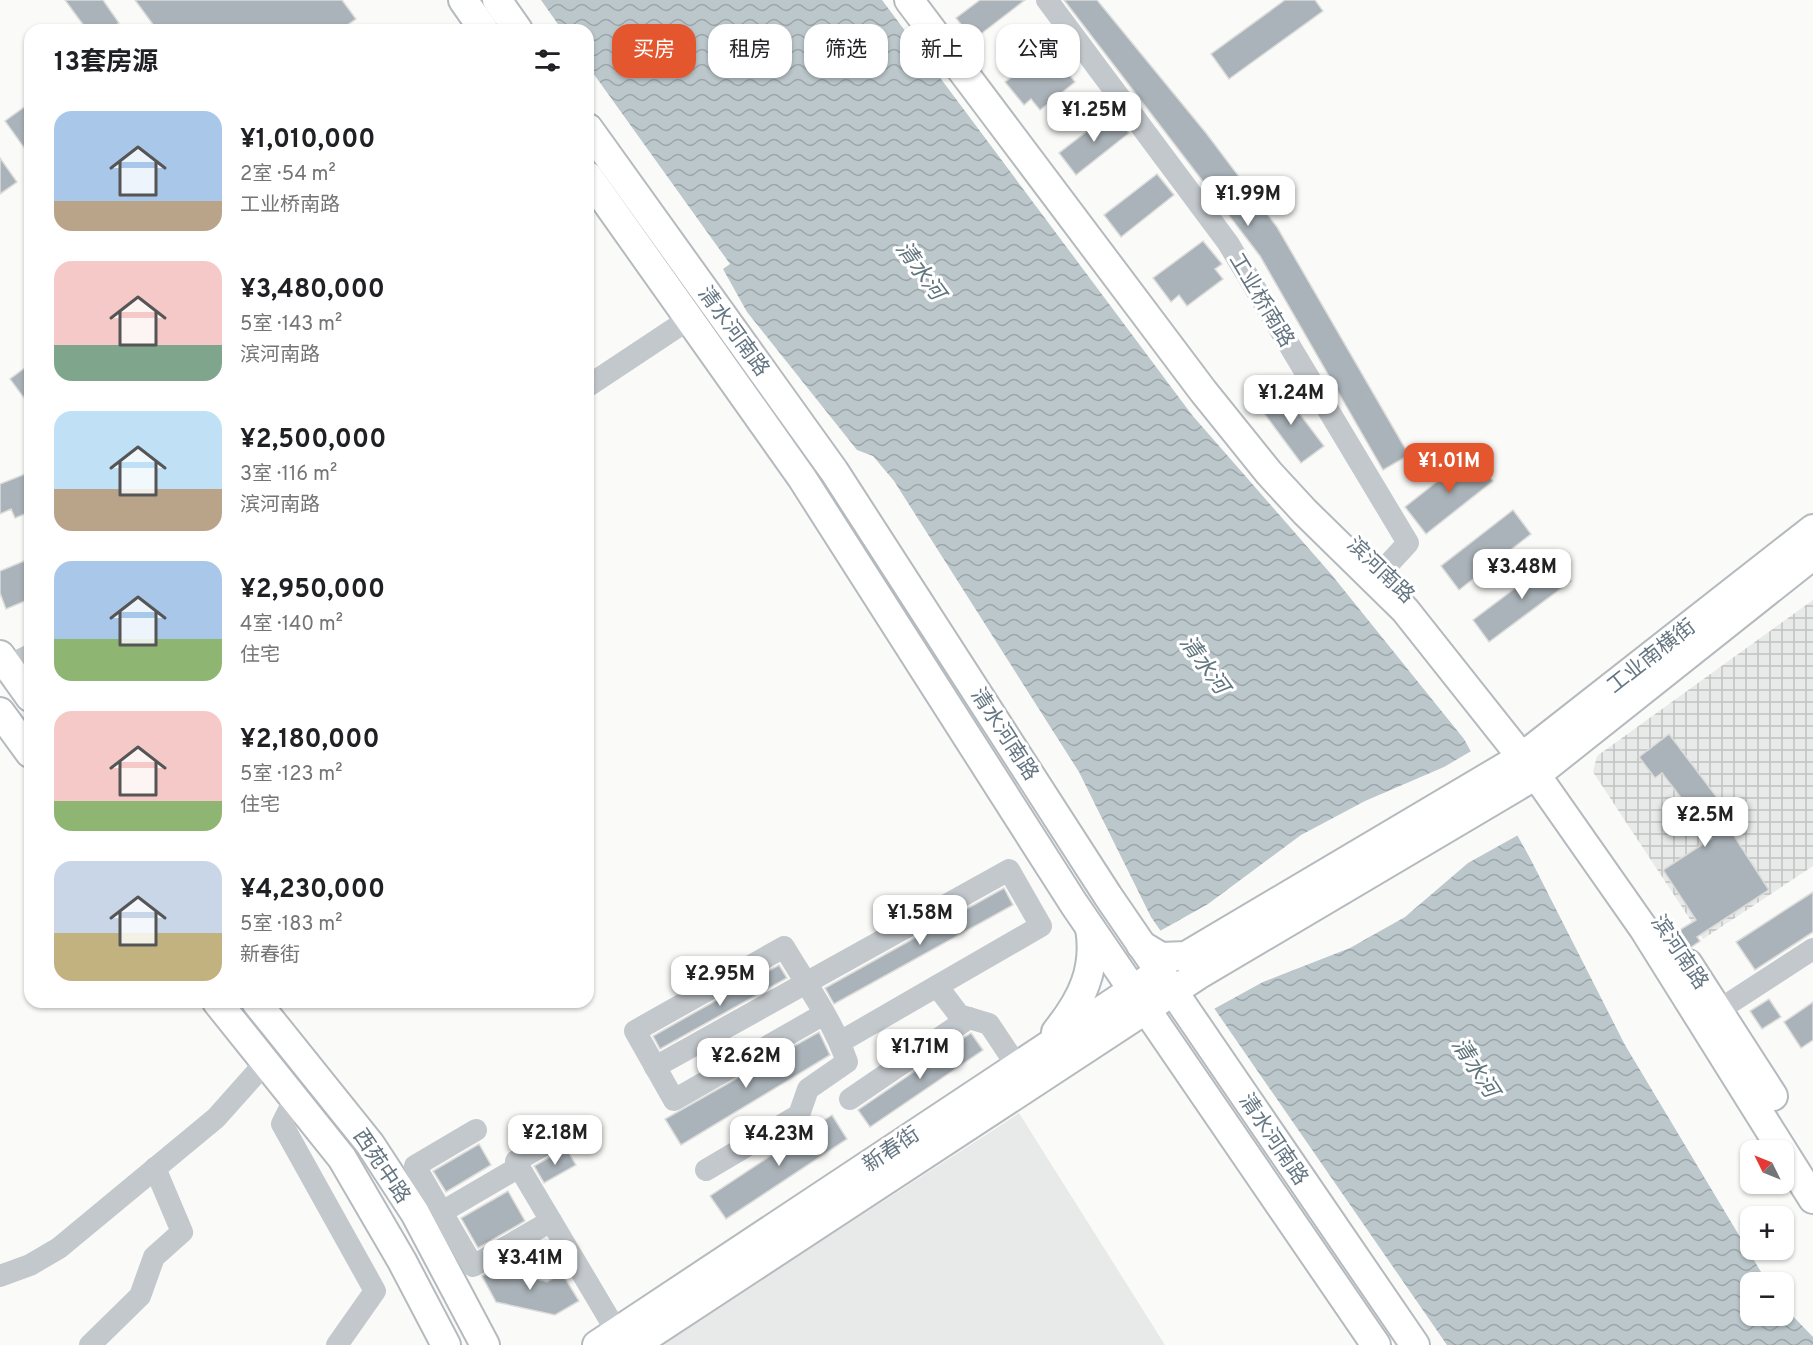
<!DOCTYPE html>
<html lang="zh">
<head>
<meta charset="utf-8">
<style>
	:root { --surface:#fff; --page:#f6f6f6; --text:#202124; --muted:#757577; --accent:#e4572e }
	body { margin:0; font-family:Overpass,"Noto Sans SC",sans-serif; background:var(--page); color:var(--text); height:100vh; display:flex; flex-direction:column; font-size:22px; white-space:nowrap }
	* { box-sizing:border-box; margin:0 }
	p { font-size:20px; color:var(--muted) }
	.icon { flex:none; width:33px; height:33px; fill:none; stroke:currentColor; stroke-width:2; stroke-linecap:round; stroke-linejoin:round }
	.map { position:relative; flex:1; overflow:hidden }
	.side { position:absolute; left:24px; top:24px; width:570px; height:984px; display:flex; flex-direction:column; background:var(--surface); border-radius:18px; box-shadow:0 2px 4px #0004 }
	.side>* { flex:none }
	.banner { position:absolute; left:612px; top:24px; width:570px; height:54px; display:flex; gap:12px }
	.needle { width:39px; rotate:313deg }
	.tools { position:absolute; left:1740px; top:1140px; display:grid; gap:12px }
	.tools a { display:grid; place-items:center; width:54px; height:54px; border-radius:12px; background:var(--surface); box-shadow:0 2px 4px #0004; font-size:30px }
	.price { position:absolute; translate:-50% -51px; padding:0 14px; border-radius:12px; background:#fff; color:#222; font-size:20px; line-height:39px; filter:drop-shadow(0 2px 3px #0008) }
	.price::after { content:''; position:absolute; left:50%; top:36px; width:18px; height:14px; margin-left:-9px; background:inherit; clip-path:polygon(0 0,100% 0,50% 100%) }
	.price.selected { background:var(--accent); color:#fff }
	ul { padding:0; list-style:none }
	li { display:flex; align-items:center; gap:18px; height:150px; padding:0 30px }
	li span { display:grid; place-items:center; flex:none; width:168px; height:120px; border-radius:18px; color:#555 }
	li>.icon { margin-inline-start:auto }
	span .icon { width:72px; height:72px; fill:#fffc; stroke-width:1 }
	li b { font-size:26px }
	h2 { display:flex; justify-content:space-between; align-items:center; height:72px; padding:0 30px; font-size:26px }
	.pill { padding:0 21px; border-radius:18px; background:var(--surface); box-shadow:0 2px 4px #0004; font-size:21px; line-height:54px }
	.pill.selected { background:var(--accent); color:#fff }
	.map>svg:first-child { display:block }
</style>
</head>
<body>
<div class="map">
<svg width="1813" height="1345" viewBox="0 0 1813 1345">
	<defs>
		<pattern id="industrial-grid" width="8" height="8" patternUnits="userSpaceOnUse" patternTransform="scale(1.5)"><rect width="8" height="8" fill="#e8e9e9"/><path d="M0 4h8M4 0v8" fill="none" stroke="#c0c1c2"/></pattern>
		<pattern id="water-waves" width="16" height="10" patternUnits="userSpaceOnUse" patternTransform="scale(1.5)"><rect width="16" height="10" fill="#bbc7cb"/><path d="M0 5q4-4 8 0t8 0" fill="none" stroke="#9ca6aa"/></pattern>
	</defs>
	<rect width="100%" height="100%" fill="#fafaf8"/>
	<!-- built -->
	<path fill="#e8e9e9" d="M1019,1113l146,232h-504l337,-218z"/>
	<!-- industrial -->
	<path fill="url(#industrial-grid)" d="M1813,600v266l-110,73 -110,-167 4,-16z"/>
	<!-- water -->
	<path fill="url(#water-waves)" d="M541,0h341l310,415 139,159 133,165 67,121 94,185 142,237h-17v34h34v-9l29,30v8h-366l-296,-428 -72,-145 -185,-291 -21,-25 -16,-6 -110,-138 -24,-43 7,-5 -142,-198v-36h-26z"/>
	<!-- pier -->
	<path fill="#fafaf8" d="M1473,750l47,84 -52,29 -63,54 -55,31 -87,34 -51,28 -54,-78 50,-28 93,-69 64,-34 79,-34z"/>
	<!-- building -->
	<g fill="#aab3b9" stroke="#dcdcda" stroke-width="1.5">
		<path d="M65,0h38l16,23 -10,7h-22z"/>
		<path d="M135,0h207l14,19 -16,11h-183z"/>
		<path d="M980,0h45l-52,40 -17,-22z"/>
		<path d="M1064,0h33l109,133 71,94 132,228 -26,15 -123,-214z"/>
		<path d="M1285,0h30l8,11 -94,68 -18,-25z"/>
		<path d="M1056,44l18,24 -6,5 7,9 -35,28 -9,-11 -7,6 -19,-23z"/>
		<path d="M30,103v53l-25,-35z"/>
		<path d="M1112,112l17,21 -53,42 -17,-22z"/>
		<path d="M0,158l17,24 -17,12z"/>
		<path d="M1157,174l17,21 -53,42 -17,-22z"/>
		<path d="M1203,241l19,23 -7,5 8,10 -36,27 -8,-11 -8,7 -18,-24z"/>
		<path d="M30,364v42l-20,-27z"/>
		<path d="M1280,388l44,58 -23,17 -43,-58z"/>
		<path d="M1472,454l21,27 -67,53 -21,-27z"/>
		<path d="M30,472v40l-15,6 -4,-9 -11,5v-30z"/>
		<path d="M1513,510l18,24 -72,56 -18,-24z"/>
		<path d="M1554,559l17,22 -82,61 -16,-22z"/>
		<path d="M24,561l6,13v25l-24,10 -6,-16v-22z"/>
		<path d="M1669,734l65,86 -7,5 42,65 -72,47 3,4 -10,7 -12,-17 18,-11 -33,-50 49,-32 -50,-65 -7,5 -16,-21z"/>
		<path d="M1004,888l9,17 -179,99 -9,-16z"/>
		<path d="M1813,892v40l-58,38 -19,-28z"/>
		<path d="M779,965l8,13 -127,71 -7,-13z"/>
		<path d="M1769,999l12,18 -19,12 -12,-18z"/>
		<path d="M1813,1002v38l-12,8 -17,-26z"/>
		<path d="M819,1032l11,23 -149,90 -16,-26z"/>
		<path d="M971,1033l12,17 -113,77 -12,-17z"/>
		<path d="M832,1115l15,24 -121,80 -16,-23z"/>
		<path d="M479,1144l12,21 -45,27 -13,-21z"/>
		<path d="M566,1148l10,17 -32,18 -10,-17z"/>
		<path d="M508,1191l17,30 -47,27 -17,-30z"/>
		<path d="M511,1260l8,14 28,8 15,-9 17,28 -24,14 -59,-13 -14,-26z"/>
	</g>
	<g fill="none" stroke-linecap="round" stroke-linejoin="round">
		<defs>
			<g id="major">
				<path d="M463,0l21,30"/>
				<path d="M497,0l21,30"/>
				<path d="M909,0l294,391 66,82 36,39 100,98 131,165 108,154 169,270"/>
				<path d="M588,128l246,343 274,425 307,449"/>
				<path d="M588,176l214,302 272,426 302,441"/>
				<path d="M0,655l30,42"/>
				<path d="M0,712l30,41"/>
				<path d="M1141,945l20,12 25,-1 336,-199 291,-228"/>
				<path d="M1688,964l85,132"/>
				<path d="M217,1002l125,156 60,103 44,84"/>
				<path d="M256,1002l114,142 45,69 70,132"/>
				<path d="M1056,1032c26,-32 41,-63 34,-104"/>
				<path d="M597,1345l552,-366"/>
				<path d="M634,1345l564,-370 338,-200 277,-220"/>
			</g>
		</defs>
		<!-- major casing -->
		<use href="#major" stroke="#b5babe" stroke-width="32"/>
		<!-- minor -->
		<g stroke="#c3c8cc" stroke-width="22">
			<path d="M1047,0l181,243 180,300 -34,37"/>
			<path d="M588,386l101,-67"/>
			<path d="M0,670l30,-15"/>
			<path d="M937,986l22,29 30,9 28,42"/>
			<path d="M1719,1010l94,-61"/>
			<path d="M655,1067l354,-197 32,56 -201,116"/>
			<path d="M850,1099l119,-81"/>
			<path d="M294,1100l-12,24 93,167 -38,54"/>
			<path d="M476,1130l-61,36 58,100 78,-45"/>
			<path d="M519,1167l-3,-6 42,-24"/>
			<path d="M706,1170l93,-55 9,-26 39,-27c-14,-41 -41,-78 -63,-115l-149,84 39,69 150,-86"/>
			<path d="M442,1212l77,-45 98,165"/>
			<path d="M0,1276l30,-11 29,-17 157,-130 49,-55"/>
			<path d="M90,1345l50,-49 14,-39 28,-25 -27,-64"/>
		</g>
		<!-- major -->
		<use href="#major" stroke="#fff" stroke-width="28"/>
	</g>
	<g text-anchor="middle" stroke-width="6" stroke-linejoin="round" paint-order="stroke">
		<!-- street labels -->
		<g font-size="21" fill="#657683" stroke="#fff">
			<text transform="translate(1262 300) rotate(59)" y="7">工业桥南路</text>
			<text transform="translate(734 331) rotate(54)" y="7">清水河南路</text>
			<text transform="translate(1381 570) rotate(44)" y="7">滨河南路</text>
			<text transform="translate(1651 656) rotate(-38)" y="7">工业南横街</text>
			<text transform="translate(1005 734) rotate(57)" y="7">清水河南路</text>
			<text transform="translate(1680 952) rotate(56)" y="7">滨河南路</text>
			<text transform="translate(1274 1139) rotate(56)" y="7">清水河南路</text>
			<text transform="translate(891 1149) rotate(-34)" y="7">新春街</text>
			<text transform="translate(382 1166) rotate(56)" y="7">西苑中路</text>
		</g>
		<!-- water labels -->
		<g font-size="22" font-style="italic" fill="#60757c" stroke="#fff">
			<text transform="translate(921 270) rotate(54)" y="8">清水河</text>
			<text transform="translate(1205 664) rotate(54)" y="8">清水河</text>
			<text transform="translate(1476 1067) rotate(57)" y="8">清水河</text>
		</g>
	</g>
</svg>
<div class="tools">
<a><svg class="needle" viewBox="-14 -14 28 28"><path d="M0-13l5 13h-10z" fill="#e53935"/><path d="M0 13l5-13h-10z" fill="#757577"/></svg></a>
<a>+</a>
<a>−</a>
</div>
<b class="price" style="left:1094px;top:143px">¥1.25M</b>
<b class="price" style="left:1248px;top:227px">¥1.99M</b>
<b class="price" style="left:1291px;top:426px">¥1.24M</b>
<b class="price selected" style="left:1449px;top:494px">¥1.01M</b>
<b class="price" style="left:1522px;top:600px">¥3.48M</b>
<b class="price" style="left:1705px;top:848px">¥2.5M</b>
<b class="price" style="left:920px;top:946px">¥1.58M</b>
<b class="price" style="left:720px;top:1007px">¥2.95M</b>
<b class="price" style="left:920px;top:1080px">¥1.71M</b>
<b class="price" style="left:746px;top:1089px">¥2.62M</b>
<b class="price" style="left:555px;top:1166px">¥2.18M</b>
<b class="price" style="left:779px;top:1167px">¥4.23M</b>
<b class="price" style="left:530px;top:1291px">¥3.41M</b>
<div class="banner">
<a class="pill selected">买房</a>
<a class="pill">租房</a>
<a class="pill">筛选</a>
<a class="pill">新上</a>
<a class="pill">公寓</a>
</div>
<section class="side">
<h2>13套房源<svg class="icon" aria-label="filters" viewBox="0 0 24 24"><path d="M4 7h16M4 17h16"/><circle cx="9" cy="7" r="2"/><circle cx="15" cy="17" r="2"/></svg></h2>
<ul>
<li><span style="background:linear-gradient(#a9c7e8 75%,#b9a48a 0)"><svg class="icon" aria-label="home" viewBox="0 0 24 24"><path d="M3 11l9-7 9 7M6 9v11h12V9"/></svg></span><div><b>¥1,010,000</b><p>2室 · 54 m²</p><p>工业桥南路</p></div></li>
<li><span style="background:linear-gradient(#f6c9c9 70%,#7fa58c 0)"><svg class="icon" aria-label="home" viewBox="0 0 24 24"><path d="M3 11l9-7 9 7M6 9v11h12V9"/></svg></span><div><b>¥3,480,000</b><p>5室 · 143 m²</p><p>滨河南路</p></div></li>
<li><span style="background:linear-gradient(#bfe0f5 65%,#b9a48a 0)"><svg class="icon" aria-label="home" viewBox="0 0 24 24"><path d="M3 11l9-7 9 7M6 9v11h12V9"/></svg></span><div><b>¥2,500,000</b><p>3室 · 116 m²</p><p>滨河南路</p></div></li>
<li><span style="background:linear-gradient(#a9c7e8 65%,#8fb573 0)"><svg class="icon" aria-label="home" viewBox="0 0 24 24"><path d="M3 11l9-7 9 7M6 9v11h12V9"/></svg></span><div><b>¥2,950,000</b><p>4室 · 140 m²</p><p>住宅</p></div></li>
<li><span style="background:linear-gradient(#f6c9c9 75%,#8fb573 0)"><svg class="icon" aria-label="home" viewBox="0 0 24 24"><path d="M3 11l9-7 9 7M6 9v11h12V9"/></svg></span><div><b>¥2,180,000</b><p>5室 · 123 m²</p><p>住宅</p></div></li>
<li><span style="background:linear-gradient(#c9d6e8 60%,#c2b280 0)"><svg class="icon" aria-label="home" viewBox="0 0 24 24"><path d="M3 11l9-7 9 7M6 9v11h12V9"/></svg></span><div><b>¥4,230,000</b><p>5室 · 183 m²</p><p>新春街</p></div></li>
</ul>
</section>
</div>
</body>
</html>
